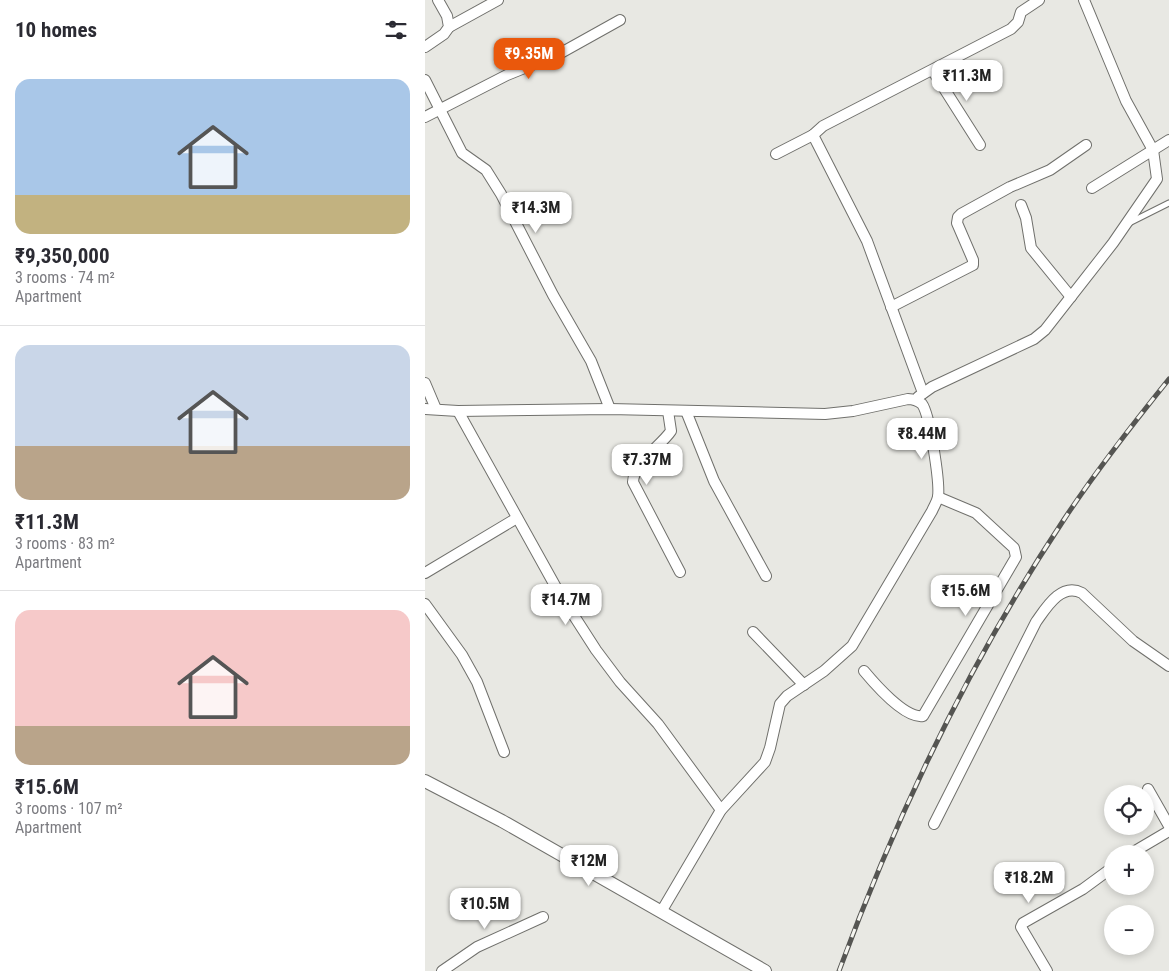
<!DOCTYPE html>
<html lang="en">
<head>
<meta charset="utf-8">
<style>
	:root { --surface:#fff; --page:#f7f7f7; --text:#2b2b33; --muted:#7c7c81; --line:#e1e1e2; --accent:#ea580c }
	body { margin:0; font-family:"Roboto Condensed",sans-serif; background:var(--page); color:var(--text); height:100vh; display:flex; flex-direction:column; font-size:19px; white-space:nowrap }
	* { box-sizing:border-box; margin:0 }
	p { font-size:16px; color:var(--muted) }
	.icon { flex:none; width:28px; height:28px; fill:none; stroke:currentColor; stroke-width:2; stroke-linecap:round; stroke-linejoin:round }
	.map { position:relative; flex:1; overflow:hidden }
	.details { display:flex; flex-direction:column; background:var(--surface); width:425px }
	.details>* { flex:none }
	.controls { position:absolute; left:679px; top:785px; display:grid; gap:10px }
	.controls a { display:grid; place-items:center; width:50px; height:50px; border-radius:50%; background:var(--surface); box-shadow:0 2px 8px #0003; font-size:25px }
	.price { position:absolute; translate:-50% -42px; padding:0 11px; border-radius:10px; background:#fff; color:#222; font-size:16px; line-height:32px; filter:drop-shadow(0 1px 2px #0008) }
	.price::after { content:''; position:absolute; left:50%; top:30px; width:15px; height:11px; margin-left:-8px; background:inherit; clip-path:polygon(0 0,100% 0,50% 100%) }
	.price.current { background:var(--accent); color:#fff }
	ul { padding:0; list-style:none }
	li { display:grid; align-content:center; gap:10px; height:265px; padding:0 15px }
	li+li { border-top:1px solid var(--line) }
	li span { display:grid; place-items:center; height:155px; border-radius:15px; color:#555 }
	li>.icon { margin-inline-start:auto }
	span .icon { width:90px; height:90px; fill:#fffc; stroke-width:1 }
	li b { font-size:21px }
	h2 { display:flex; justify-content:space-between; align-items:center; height:60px; padding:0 15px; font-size:21px }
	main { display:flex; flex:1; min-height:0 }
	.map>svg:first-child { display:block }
</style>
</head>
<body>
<main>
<section class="details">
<h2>10 homes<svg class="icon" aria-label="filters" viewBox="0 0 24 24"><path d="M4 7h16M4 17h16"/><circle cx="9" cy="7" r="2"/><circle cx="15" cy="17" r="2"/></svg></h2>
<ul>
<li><span style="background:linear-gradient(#a9c7e8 75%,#c2b280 0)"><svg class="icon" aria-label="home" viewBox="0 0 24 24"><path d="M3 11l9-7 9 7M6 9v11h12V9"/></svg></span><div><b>₹9,350,000</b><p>3 rooms · 74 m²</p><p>Apartment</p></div></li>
<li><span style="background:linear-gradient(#c9d6e8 65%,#b9a48a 0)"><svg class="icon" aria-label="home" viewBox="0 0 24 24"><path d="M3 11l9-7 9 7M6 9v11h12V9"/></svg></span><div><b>₹11.3M</b><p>3 rooms · 83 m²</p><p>Apartment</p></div></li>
<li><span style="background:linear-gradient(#f6c9c9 75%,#b9a48a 0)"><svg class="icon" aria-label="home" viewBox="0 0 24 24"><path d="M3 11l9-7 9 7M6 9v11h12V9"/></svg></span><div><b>₹15.6M</b><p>3 rooms · 107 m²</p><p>Apartment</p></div></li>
</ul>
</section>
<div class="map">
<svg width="744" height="971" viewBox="0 0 744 971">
	<rect width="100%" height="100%" fill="#e8e8e3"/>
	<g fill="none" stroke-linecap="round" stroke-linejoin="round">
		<defs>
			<path id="service" d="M704,223l40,-20"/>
			<g id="minor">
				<path d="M24,27l49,-27"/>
				<path d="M0,47l19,-13 5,-7 -2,-11 -9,-16"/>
				<path d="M508,71l47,74"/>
				<path d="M0,80l37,73 24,17 15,24 52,101 38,66 19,48"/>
				<path d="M0,117l82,-42 52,-21 61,-34"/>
				<path d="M351,154l37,-19"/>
				<path d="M667,188l77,-48"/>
				<path d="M596,205l5,13 5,30 40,49"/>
				<path d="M466,307l82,-42v-5l-16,-37 1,-6 3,-3 49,-27 40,-17 36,-25"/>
				<path d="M0,383l11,26"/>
				<path d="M498,393l-56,-152 -54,-106 10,-9 188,-97 7,-7 3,-10 18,-12"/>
				<path d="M493,397l14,-10 102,-48 11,-9 68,-87 44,-64 -4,-29 -27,-49 -42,-101"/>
				<path d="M0,409l33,2 152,-2 215,5 28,-3 55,-12c6,0 9,1 14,5 8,11 18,79 16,93 -1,5 -4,9 -6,14l-80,135 -28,25 -37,25 -7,8 -10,44 -5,14 -44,48 -60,102"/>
				<path d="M33,411l100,180 38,59 24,32 38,42 63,86"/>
				<path d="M243,411l3,20c-11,16 -37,31 -38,51l47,90"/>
				<path d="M261,411l28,70 52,95"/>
				<path d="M0,573l92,-55"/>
				<path d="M0,604l37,51 15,27 27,70"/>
				<path d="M328,632l51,53"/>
				<path d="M439,671c10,12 41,48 59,45l93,-159 -2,-9 -38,-35 -38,-16"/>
				<path d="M723,789l21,37"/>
				<path d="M509,824l102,-202c10,-14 25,-40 46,-29l51,48 36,25"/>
				<path d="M705,854l39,-23"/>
				<path d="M17,971l35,-24 66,-30"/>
				<path d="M622,971l-26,-44 2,-4 60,-34 30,-22"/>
			</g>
			<path id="tertiary" d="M0,781l77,40 263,150"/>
		</defs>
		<!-- service casing -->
		<use href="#service" stroke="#70706c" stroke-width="7"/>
		<!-- minor casing -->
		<use href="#minor" stroke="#70706c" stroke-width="12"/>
		<!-- tertiary casing -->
		<use href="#tertiary" stroke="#70706c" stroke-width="14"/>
		<!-- service -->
		<use href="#service" stroke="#fff" stroke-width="5"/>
		<!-- minor -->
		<use href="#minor" stroke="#fff" stroke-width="10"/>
		<!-- tertiary -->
		<use href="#tertiary" stroke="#fff" stroke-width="12"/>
		<defs>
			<path id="rail" d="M414,971c58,-157 131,-310 224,-450 32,-49 69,-96 106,-142"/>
		</defs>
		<!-- rail casing -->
		<use href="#rail" stroke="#555552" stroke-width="5"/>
		<!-- rail -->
		<use href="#rail" stroke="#f6f6f1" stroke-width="3" stroke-dasharray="9" stroke-linecap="butt"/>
	</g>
</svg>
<div class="controls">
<a><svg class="icon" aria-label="locate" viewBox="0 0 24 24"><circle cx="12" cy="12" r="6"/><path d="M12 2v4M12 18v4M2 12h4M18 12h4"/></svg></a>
<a>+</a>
<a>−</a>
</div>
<b class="price current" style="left:104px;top:80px">₹9.35M</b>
<b class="price" style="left:542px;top:102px">₹11.3M</b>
<b class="price" style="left:111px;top:234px">₹14.3M</b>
<b class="price" style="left:497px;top:460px">₹8.44M</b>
<b class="price" style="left:222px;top:486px">₹7.37M</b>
<b class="price" style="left:541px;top:617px">₹15.6M</b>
<b class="price" style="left:141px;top:626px">₹14.7M</b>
<b class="price" style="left:164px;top:887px">₹12M</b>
<b class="price" style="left:604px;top:904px">₹18.2M</b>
<b class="price" style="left:60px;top:930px">₹10.5M</b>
</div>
</main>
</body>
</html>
